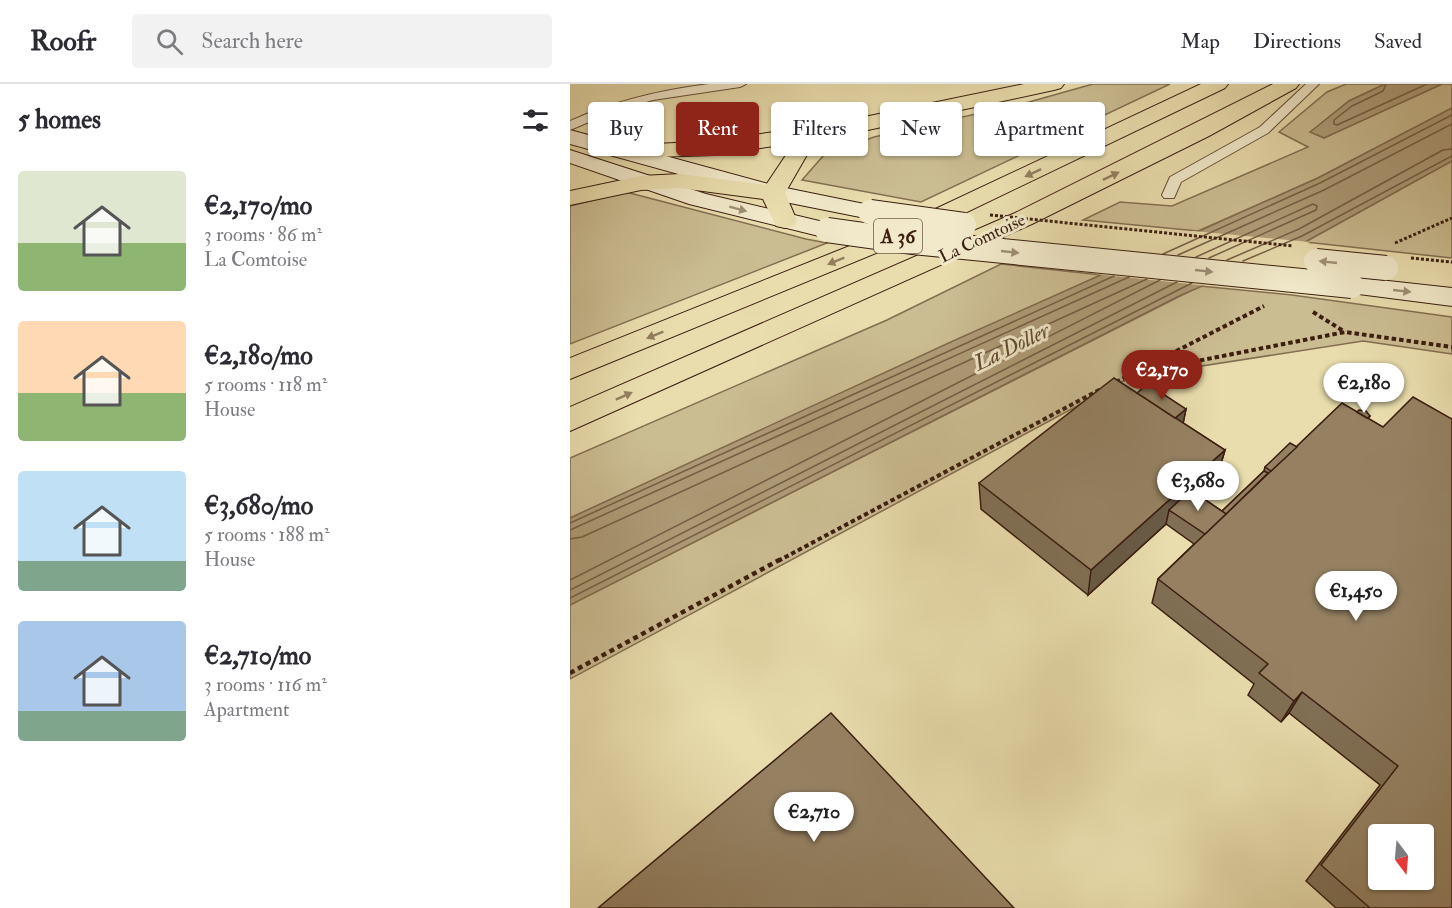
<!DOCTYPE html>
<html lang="en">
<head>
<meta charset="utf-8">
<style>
	:root { --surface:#fff; --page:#f2f2f3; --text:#2b2b33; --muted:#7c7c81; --line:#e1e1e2; --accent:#8f2418 }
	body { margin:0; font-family:"IM FELL Double Pica",serif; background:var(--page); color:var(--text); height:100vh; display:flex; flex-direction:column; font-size:22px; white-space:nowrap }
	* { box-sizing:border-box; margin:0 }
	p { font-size:20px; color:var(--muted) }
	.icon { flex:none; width:33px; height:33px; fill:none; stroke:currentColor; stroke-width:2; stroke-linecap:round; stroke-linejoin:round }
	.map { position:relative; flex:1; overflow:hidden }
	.side { display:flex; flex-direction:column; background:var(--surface); width:570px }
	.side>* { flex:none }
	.banner { position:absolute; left:18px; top:18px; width:570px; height:54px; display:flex; gap:12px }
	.needle { width:39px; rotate:164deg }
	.controls { position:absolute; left:798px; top:740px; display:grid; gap:12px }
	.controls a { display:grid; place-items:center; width:66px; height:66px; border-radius:6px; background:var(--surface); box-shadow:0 2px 4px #0004; font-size:30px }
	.price { position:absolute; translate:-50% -51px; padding:0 14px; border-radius:21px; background:#fff; color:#222; font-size:20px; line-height:39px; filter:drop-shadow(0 2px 3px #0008) }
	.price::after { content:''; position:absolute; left:50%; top:36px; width:18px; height:14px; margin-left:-9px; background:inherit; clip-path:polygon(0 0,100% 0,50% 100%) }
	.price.active { background:var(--accent); color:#fff }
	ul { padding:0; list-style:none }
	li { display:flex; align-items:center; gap:18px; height:150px; padding:0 18px }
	li span { display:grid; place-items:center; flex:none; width:168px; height:120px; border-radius:6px; color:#555 }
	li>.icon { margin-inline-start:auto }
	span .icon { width:72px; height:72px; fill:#fffc; stroke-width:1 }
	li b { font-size:26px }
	h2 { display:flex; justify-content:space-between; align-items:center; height:72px; padding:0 18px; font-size:26px }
	.chip { padding:0 21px; border-radius:6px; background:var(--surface); box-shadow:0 2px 4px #0004; font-size:21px; line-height:54px }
	.chip.active { background:var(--accent); color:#fff }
	header { display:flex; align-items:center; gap:36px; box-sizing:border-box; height:84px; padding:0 30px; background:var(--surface); border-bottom:2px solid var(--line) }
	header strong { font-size:28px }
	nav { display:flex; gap:33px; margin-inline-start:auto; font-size:21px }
	.search { width:420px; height:54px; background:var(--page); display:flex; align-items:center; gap:15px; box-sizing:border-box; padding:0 21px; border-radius:6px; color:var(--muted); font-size:22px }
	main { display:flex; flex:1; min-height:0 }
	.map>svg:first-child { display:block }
</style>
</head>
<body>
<header>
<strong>Roofr</strong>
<div class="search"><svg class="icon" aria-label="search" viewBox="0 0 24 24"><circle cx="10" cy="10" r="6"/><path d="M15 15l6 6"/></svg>Search here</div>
<nav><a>Map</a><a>Directions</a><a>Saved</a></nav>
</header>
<main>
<section class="side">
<h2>5 homes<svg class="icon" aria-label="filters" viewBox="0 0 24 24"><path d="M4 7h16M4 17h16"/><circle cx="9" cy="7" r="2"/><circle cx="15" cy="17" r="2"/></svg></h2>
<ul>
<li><span style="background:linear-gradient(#dfe7d0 60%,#8fb573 0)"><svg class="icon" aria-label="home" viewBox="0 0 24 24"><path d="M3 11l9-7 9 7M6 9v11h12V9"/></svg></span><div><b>€2,170/mo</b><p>3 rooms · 86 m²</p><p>La Comtoise</p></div></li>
<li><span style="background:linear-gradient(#ffd9b3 60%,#8fb573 0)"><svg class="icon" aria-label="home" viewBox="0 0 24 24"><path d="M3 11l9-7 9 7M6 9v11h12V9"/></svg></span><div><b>€2,180/mo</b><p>5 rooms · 118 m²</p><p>House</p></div></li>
<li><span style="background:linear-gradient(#bfe0f5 75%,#7fa58c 0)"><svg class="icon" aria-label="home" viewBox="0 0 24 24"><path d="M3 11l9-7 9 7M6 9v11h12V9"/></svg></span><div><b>€3,680/mo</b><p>5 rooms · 188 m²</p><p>House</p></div></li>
<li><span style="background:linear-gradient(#a9c7e8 75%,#7fa58c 0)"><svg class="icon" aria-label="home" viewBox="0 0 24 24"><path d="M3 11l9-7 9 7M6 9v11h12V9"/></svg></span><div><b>€2,710/mo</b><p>3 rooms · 116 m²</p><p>Apartment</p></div></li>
</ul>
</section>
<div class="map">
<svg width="882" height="824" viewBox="0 0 882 824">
	<rect width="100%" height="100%" fill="#e9ddad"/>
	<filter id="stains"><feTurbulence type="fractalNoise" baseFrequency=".00333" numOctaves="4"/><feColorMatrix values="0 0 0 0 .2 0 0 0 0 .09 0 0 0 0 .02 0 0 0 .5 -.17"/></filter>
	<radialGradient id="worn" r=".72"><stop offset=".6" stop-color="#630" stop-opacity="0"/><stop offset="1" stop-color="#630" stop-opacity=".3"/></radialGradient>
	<!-- green -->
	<g fill="#cbbd92" stroke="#836e51" stroke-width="1.5">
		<path d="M523,0h77l-249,118 -119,-22 22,-25 50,-18 155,-35z"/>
		<path d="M776,0h39l-36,17 -38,31 13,6 118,-54h10v24l-134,70 -120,53 -115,-11 37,-18 52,4 136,-59 -29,-15 48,-40z"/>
		<path d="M882,77v97l-147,-16z"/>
		<path d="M56,108l180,47 21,4 -257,101v-138z"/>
		<path d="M431,180l100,11 -531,243v-60l317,-138z"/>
		<path d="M630,202l92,9 160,22v37l-89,-13 -232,36 -561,302v-74z"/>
	</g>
	<!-- water -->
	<g fill="#ae9c78" stroke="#806a4e" stroke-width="1.5">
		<path d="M815,0h57l-118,54 -14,-6 39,-31z"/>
		<path d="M882,24v53l-147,81 -126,54 -609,309v-87l383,-177 365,-163z"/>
	</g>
	<!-- pier -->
	<path fill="#e9ddad" d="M623,147l117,11 -102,44 -113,-12z"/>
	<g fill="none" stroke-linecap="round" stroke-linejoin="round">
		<!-- shore -->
		<g stroke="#745d44" stroke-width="1.5">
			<path d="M816,0l-3,7 -31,15 -18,14v4l3,1 90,-41"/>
			<path d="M593,170l157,-71 132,-68"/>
			<path d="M608,171l146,-65 128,-66"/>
			<path d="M626,173l117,-53 4,2 -1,4 -107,48"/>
			<path d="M657,176l72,-31 144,-79 9,-1"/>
			<path d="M673,177l59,-25 150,-80"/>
			<path d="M0,439l544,-247"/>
			<path d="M0,446l559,-253"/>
			<path d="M0,455l12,-2 565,-258"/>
			<path d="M0,496l590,-300"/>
			<path d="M0,506l607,-308"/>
			<path d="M0,514l622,-315"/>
		</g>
		<defs>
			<g id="service">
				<path d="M139,0h37l-6,3 -87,13 -38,11 -45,19v-9c44,-20 91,-31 139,-37z"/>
				<path d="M736,0h13l-51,49 -87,49 -7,16h-10l-2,-3 8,-18 90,-50z"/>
			</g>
			<g id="secondary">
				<path d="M0,46l206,56 103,21 3,5 -3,5 -9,2 -105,-21 -195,-54z"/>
				<path d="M0,66l136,44 130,31 4,5 -4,5 -9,3 -138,-34 -119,-41z"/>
				<path d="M782,193l100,11v18l-109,-14 -4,-6 4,-6z"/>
			</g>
			<g id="motorway">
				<path d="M454,0h40l-3,4 -7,2 -214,46 -32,17 -23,40 12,28 -3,5 -9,2 -9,-2 -13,-27 -83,-11 -39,2 -71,15v-14l71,-15 39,-2 86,11 28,-42 -79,12 -92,3 -8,-2 -3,-5 3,-5 100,-5 125,-19z"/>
				<path d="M631,0h27l-3,4 -310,149 -345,142v-21l327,-131z"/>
				<path d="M703,0h26l-3,4 -87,48 -177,88 -462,207v-24l445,-194z"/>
			</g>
		</defs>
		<!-- service casing -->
		<use href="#service" stroke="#664e37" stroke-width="2"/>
		<!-- secondary casing -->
		<use href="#secondary" stroke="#3b1e10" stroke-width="2"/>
		<!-- motorway casing -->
		<use href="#motorway" stroke="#3b1e10" stroke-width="2"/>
		<!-- path-far2 -->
		<g stroke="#3b1e10" stroke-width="3" stroke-dasharray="3 2" stroke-linecap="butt">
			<path d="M825,159l57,-25"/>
			<path d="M841,174l41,4"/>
		</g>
		<!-- path-far1 -->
		<g stroke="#3b1e10" stroke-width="4" stroke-dasharray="4.5 3" stroke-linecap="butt">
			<path d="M743,228l32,20"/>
			<path d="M571,288l204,-40 107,15"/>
			<path d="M546,298l148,-76"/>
			<path d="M208,477l323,-172"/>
		</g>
		<!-- path -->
		<path stroke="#3b1e10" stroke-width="4.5" stroke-dasharray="5 4" stroke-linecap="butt" d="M0,589l211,-114"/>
		<!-- service -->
		<use href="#service" fill="#f1e9ca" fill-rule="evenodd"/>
		<!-- secondary -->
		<use href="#secondary" fill="#f1e9ca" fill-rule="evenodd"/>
		<!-- motorway -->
		<use href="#motorway" fill="#e9ddad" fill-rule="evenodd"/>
		<defs>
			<g id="secondary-bridge">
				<path d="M300,128l94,13"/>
				<path d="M257,146l86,12 439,44"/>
				<path d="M746,177l70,7"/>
			</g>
		</defs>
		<!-- secondary-bridge casing -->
		<use href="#secondary-bridge" stroke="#3b1e10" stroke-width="26" stroke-linecap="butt"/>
		<!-- path-bridge -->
		<path stroke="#3b1e10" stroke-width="3" stroke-dasharray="3 2" stroke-linecap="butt" d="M420,131l303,31"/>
		<!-- secondary-bridge -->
		<use href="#secondary-bridge" stroke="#f1e9ca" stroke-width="24"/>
	</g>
	<!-- wall -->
	<path fill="#806f54" stroke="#3b1e10" stroke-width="1.5" d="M616,325l-3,14 42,27 -8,27 -19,18 24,16 42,-40 1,-4 32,-20 60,-35 13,4 -2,3 84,489h-116l-30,-27 74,-96 -91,-72 -8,9 -33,-27 6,-11 -102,-81 6,-24 36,-35 -28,-20 -78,71 -107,-86 -2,-26z"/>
	<!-- shaded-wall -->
	<g fill="#685a45" stroke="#3b1e10" stroke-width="1.5">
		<path d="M616,325l-3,15 -17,2z"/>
		<path d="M655,366l-8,27 -41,37 -7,-4 -3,14 -78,71 3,-25z"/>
		<path d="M732,608l-13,21 -8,9 13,-21z"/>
	</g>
	<!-- building -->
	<g fill="#958162" stroke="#3b1e10" stroke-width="1.5" fill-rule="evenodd">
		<path d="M544,294l111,72 -134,120 -112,-87z"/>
		<path d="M578,300l38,25 -11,9 -38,-25z"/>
		<path d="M843,313l39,22v489h-82l-49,-43 77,-99 -96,-74 -8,9 -35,-28 9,-9 -110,-85 184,-176 41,24zM808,750h46v45h-46z"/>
		<path d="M789,326l7,1 4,5 -3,2 -10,-6z"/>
		<path d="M720,359l7,4 -26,24 -6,-4z"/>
		<path d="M694,387l4,2 -42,41 -4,-3z"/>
		<path d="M621,406l35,24 -21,20 -36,-24z"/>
		<path d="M261,629l183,195h-416z"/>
	</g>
	<!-- one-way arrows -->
	<defs><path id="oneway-solid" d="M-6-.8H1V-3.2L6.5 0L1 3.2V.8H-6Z" transform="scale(1.5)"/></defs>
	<g fill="#927e5e">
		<use href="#oneway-solid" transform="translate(463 89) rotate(155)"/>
		<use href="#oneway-solid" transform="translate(541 92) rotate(-26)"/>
		<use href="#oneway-solid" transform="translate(266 177) rotate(158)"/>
		<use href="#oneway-solid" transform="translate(85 251) rotate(158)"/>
		<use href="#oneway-solid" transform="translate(54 312) rotate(-24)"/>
	</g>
	<g fill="#9f8e76">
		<use href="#oneway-solid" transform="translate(168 125) rotate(15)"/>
		<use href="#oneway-solid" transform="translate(440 168) rotate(6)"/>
		<use href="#oneway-solid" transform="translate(758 178) rotate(-174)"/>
		<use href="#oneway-solid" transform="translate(634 187) rotate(6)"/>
		<use href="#oneway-solid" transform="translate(832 207) rotate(6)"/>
	</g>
	<g text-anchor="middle" stroke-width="6" stroke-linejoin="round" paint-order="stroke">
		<!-- far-street labels -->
		<g font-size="18" fill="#3b1e10" stroke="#f1e9ca">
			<text transform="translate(412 154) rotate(-25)" y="6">La Comtoise</text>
		</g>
		<!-- shield labels -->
		<rect fill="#f1e9ca" stroke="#725b48" stroke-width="1.5" x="304" y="135" width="48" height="34" rx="4.5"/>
		<g font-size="20" font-weight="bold" fill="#3b1e10">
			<text x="328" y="159">A 36</text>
		</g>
		<!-- water labels -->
		<g font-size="22" font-style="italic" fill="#634a34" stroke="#f1e9ca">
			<text transform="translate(441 262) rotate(-26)" y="8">La Doller</text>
		</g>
	</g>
	<rect width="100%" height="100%" filter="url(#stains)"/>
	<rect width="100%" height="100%" fill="url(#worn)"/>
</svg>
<div class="controls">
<a><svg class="needle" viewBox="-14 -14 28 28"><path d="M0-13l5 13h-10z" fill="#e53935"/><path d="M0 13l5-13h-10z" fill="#7c7c81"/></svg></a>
</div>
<b class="price active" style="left:592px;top:317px">€2,170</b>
<b class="price" style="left:794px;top:330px">€2,180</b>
<b class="price" style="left:628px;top:428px">€3,680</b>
<b class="price" style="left:786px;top:538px">€1,450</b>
<b class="price" style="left:244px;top:759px">€2,710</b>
<div class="banner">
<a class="chip">Buy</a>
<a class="chip active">Rent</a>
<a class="chip">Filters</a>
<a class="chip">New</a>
<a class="chip">Apartment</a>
</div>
</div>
</main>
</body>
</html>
